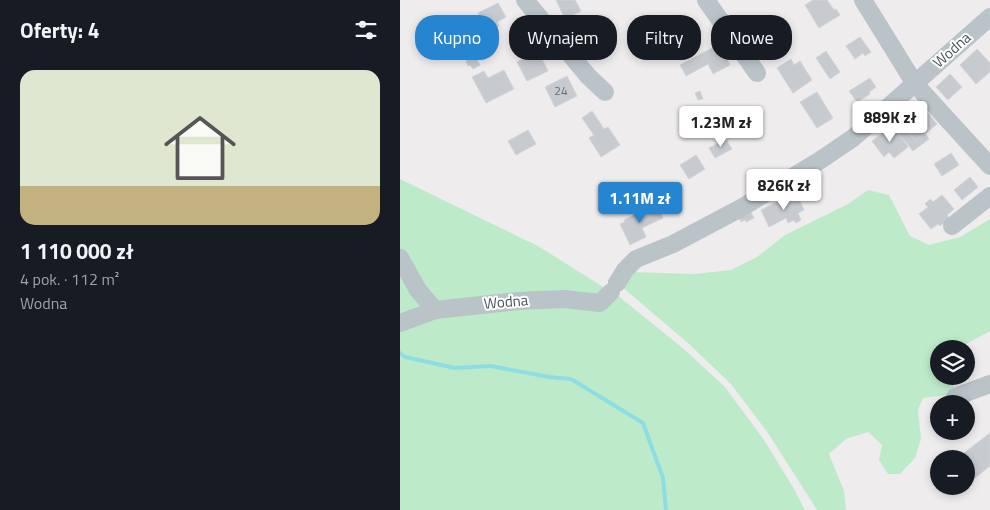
<!DOCTYPE html>
<html lang="pl">
<head>
<meta charset="utf-8">
<style>
	:root { --surface:#171b24; --page:#20242c; --text:#f1f3f6; --muted:#9ea1a6; --line:#363941; --accent:#2585d0 }
	body { margin:0; font-family:"Titillium Web",sans-serif; background:var(--page); color:var(--text); height:100vh; display:flex; flex-direction:column; font-size:19px; white-space:nowrap }
	* { box-sizing:border-box; margin:0 }
	p { font-size:16px; color:var(--muted) }
	.icon { flex:none; width:28px; height:28px; fill:none; stroke:currentColor; stroke-width:2; stroke-linecap:round; stroke-linejoin:round }
	.map { position:relative; flex:1; overflow:hidden }
	.details { display:flex; flex-direction:column; background:var(--surface); width:400px }
	.details>* { flex:none }
	.banner { position:absolute; left:15px; top:15px; width:475px; height:45px; display:flex; gap:10px }
	.buttons { position:absolute; left:530px; top:340px; display:grid; gap:10px }
	.buttons a { display:grid; place-items:center; width:45px; height:45px; border-radius:50%; background:var(--surface); box-shadow:0 2px 8px #0003; font-size:25px }
	.price { position:absolute; translate:-50% -42px; padding:0 11px; border-radius:5px; background:#fff; color:#222; font-size:16px; line-height:32px; filter:drop-shadow(0 1px 2px #0008) }
	.price::after { content:''; position:absolute; left:50%; top:30px; width:15px; height:11px; margin-left:-8px; background:inherit; clip-path:polygon(0 0,100% 0,50% 100%) }
	.price.active { background:var(--accent); color:#fff }
	ul { padding:0; list-style:none }
	li { display:grid; align-content:center; gap:10px; height:265px; padding:0 20px }
	li+li { border-top:1px solid var(--line) }
	li span { display:grid; place-items:center; height:155px; border-radius:15px; color:#555 }
	li>.icon { margin-inline-start:auto }
	span .icon { width:90px; height:90px; fill:#fffc; stroke-width:1 }
	li b { font-size:21px }
	h2 { display:flex; justify-content:space-between; align-items:center; height:60px; padding:0 20px; font-size:21px }
	.pill { padding:0 18px; border-radius:20px; background:var(--surface); box-shadow:0 2px 8px #0003; font-size:18px; line-height:45px }
	.pill.active { background:var(--accent); color:#fff }
	main { display:flex; flex:1; min-height:0 }
	.map>svg:first-child { display:block }
</style>
</head>
<body>
<main>
<section class="details">
<h2>Oferty: 4<svg class="icon" aria-label="filters" viewBox="0 0 24 24"><path d="M4 7h16M4 17h16"/><circle cx="9" cy="7" r="2"/><circle cx="15" cy="17" r="2"/></svg></h2>
<ul>
<li><span style="background:linear-gradient(#dfe7d0 75%,#c2b280 0)"><svg class="icon" aria-label="home" viewBox="0 0 24 24"><path d="M3 11l9-7 9 7M6 9v11h12V9"/></svg></span><div><b>1 110 000 zł</b><p>4 pok. · 112 m²</p><p>Wodna</p></div></li>
</ul>
</section>
<div class="map">
<svg width="590" height="510" viewBox="0 0 590 510">
	<rect width="100%" height="100%" fill="#efeced"/>
	<!-- green -->
	<g fill="#bdebc9">
		<path d="M0,179l138,67 67,42 -4,8 -201,21z"/>
		<path d="M468,190l21,5 21,41 19,9 31,-8 30,-18v112l-33,18h-18v13l-3,4 3,2v8h12l3,11 -7,8 -24,3 -5,12 3,29 -6,19 -15,16h-12l-9,-14 3,-15 -14,-13 -22,7 -17,15 15,37 2,19h-29l-49,-77 -37,-49 -42,-40 -68,-58 9,-14 64,2 37,-4 26,-13 28,-22 63,-31z"/>
		<path d="M216,294l69,56 40,37 39,53 29,47 12,23h-405v-182l24,-10z"/>
	</g>
	<g fill="none" stroke-linecap="round" stroke-linejoin="round">
		<!-- stream -->
		<path stroke="#8ddde5" stroke-width="4" d="M0,353l5,4 50,11 36,-2 58,11 22,2 72,44 20,55 3,32"/>
	</g>
	<!-- building -->
	<g fill="#c7cacf" stroke="#d1d4d8">
		<path d="M156,0h19l6,11 -16,8z"/>
		<path d="M413,0h14l7,10 2,-1 4,6 -21,13 -14,-23z"/>
		<path d="M98,3l8,14 -9,5 2,4 -11,6 -10,-19z"/>
		<path d="M196,16l9,22 -17,7 -9,-22z"/>
		<path d="M281,19l9,20 -21,10 -9,-20z"/>
		<path d="M64,20l6,13 -8,4 4,8 -15,8 -10,-21z"/>
		<path d="M374,23l11,23 -20,11 -12,-23z"/>
		<path d="M460,37l11,15 -6,4 -2,-3 -8,6 -9,-13z"/>
		<path d="M320,44l10,21 -17,9 -5,-10 -22,12 -6,-11z"/>
		<path d="M577,49l13,14v9l-14,12 -16,-19z"/>
		<path d="M138,51l10,20 -21,10 -10,-19z"/>
		<path d="M426,51l14,21 -10,7 -14,-21z"/>
		<path d="M75,56l5,9 -7,4 -3,-4 -2,1 -2,-5z"/>
		<path d="M391,59l3,6 6,-4 12,19 -19,13 -16,-25z"/>
		<path d="M104,70l10,19 -28,14 -14,-26 12,-6 4,7z"/>
		<path d="M550,74l12,13 -14,13 -12,-13z"/>
		<path d="M167,76l10,20 -22,11 -10,-20z"/>
		<path d="M470,78l6,9 -7,5 1,2 -13,8 -8,-11z"/>
		<path d="M300,91l3,8 -5,1 -3,-7z"/>
		<path d="M417,92l16,26 -16,10 -17,-26z"/>
		<path d="M519,102l18,22 -21,17 -18,-21z"/>
		<path d="M499,109l4,6 -5,5 18,21 9,-8 4,6 -16,12 -26,-32z"/>
		<path d="M192,111l12,18 4,-2 12,18 -19,12 -12,-19 5,-3 -12,-17z"/>
		<path d="M320,126l4,6 -10,5 -3,-7z"/>
		<path d="M493,126l15,21 -14,11 -5,-6 -5,5 -12,-16z"/>
		<path d="M128,130l8,14 -20,11 -8,-14z"/>
		<path d="M326,139l6,10 -17,9 -6,-10z"/>
		<path d="M551,153l8,12 -17,11 -8,-12z"/>
		<path d="M296,155l9,14 -16,10 -9,-14z"/>
		<path d="M570,177l8,10 -16,13 -8,-10z"/>
		<path d="M396,193l8,17 -6,3 3,7 -5,3 -2,-3 -6,3 -2,-5 -17,9 -8,-17z"/>
		<path d="M542,195l12,14 -7,6 2,3 -9,8 -2,-2 -7,5 -12,-15 9,-7 -3,-3 5,-5 3,3z"/>
		<path d="M257,204l6,14 -21,10 4,9 -16,8 -10,-21 5,-2 -1,-2z"/>
		<path d="M349,209l5,9 -8,4 -1,-2 -4,2 -3,-7z"/>
		<path d="M590,433v33l-24,19v-26h-10z"/>
	</g>
	<g fill="none" stroke-linecap="round" stroke-linejoin="round">
		<!-- minor -->
		<g stroke="#b9c3c8" stroke-width="18">
			<path d="M125,0l63,76 17,16"/>
			<path d="M306,0l51,73"/>
			<path d="M463,0l52,84 75,82"/>
			<path d="M552,226l38,-30"/>
			<path d="M0,258l18,32 17,20"/>
			<path d="M217,283l8,-13 11,-11 37,-15 68,-36 78,-47 34,-23 137,-121"/>
			<path d="M0,323l35,-13 83,-9 46,-2 36,4 11,-11"/>
			<path d="M555,397l35,-13"/>
		</g>
	</g>
	<g text-anchor="middle" stroke-width="4" stroke-linejoin="round" paint-order="stroke">
		<!-- number labels -->
		<g font-size="12" fill="#667076">
			<text x="161" y="95">24</text>
		</g>
		<!-- street labels -->
		<g font-size="15" fill="#465258" stroke="#fff">
			<text transform="translate(552 50) rotate(-42)" y="5">Wodna</text>
			<text transform="translate(106 302) rotate(-5)" y="5">Wodna</text>
		</g>
	</g>
</svg>
<div class="buttons">
<a><svg class="icon" aria-label="layers" viewBox="0 0 24 24"><path d="M12 4l9 5-9 5-9-5zM3 14l9 5 9-5"/></svg></a>
<a>+</a>
<a>−</a>
</div>
<b class="price" style="left:490px;top:143px">889K zł</b>
<b class="price" style="left:321px;top:148px">1.23M zł</b>
<b class="price" style="left:384px;top:211px">826K zł</b>
<b class="price active" style="left:240px;top:224px">1.11M zł</b>
<div class="banner">
<a class="pill active">Kupno</a>
<a class="pill">Wynajem</a>
<a class="pill">Filtry</a>
<a class="pill">Nowe</a>
</div>
</div>
</main>
</body>
</html>
